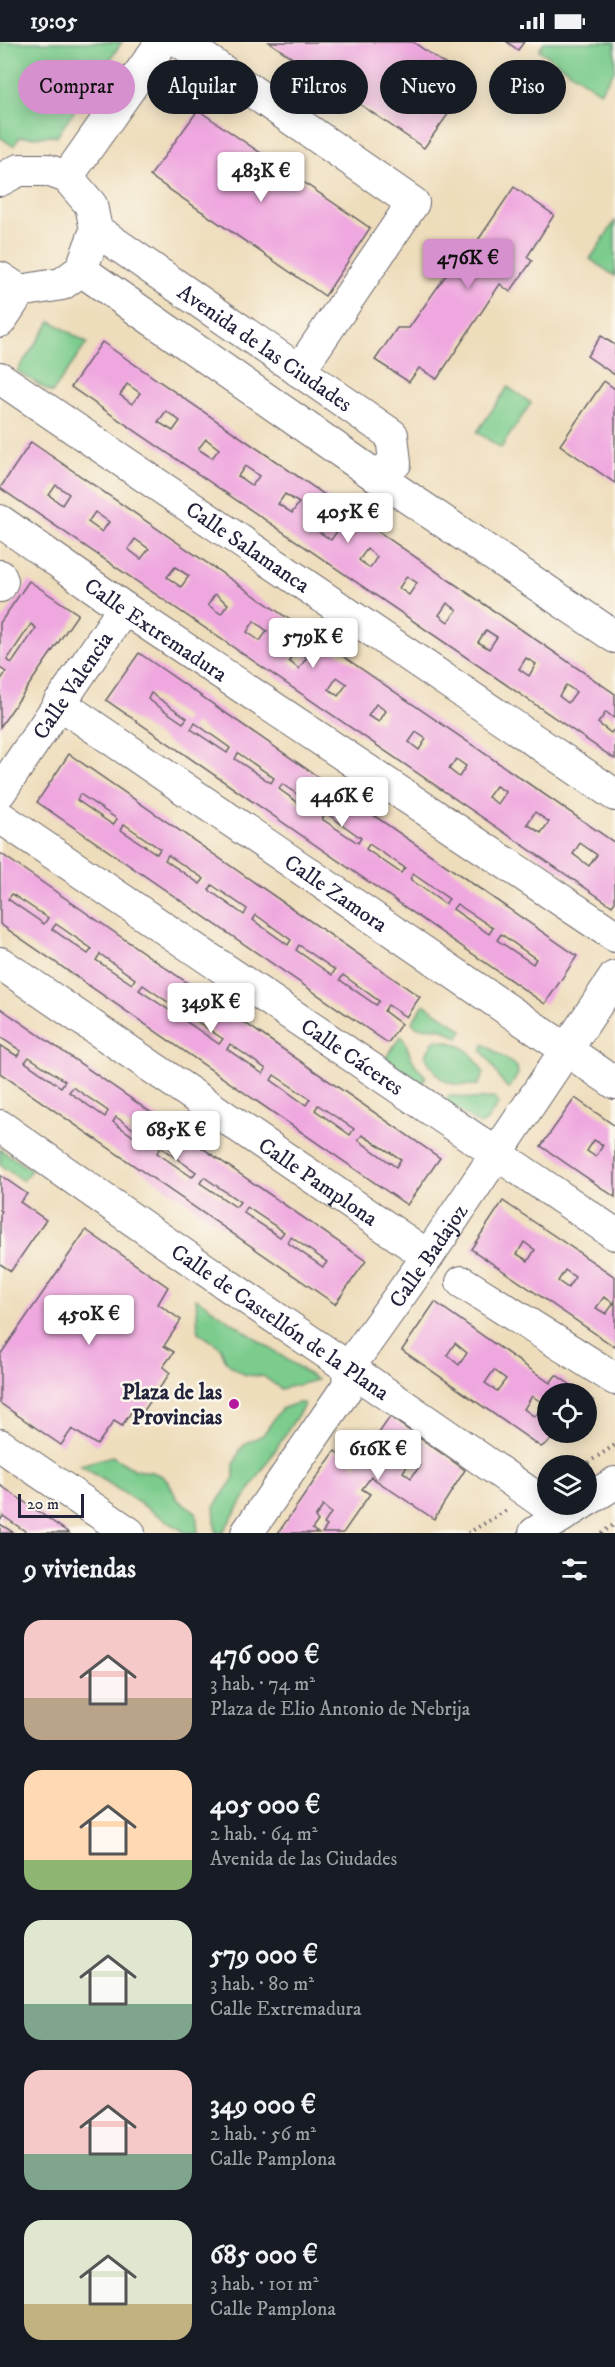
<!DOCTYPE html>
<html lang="es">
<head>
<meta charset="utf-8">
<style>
	:root { --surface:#171b24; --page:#242831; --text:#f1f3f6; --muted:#9ea1a6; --accent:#d690ce }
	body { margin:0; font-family:"IM FELL DW Pica",serif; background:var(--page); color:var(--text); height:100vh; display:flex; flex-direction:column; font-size:22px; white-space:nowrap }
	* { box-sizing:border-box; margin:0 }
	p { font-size:20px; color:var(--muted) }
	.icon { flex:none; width:33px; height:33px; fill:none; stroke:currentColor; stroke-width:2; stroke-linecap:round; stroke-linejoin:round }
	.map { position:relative; height:1491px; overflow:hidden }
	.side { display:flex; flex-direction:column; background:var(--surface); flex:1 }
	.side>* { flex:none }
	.guide { position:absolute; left:18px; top:18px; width:579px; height:54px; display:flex; gap:12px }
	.fabs { position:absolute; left:537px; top:1341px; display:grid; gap:12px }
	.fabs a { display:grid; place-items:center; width:60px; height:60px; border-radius:50%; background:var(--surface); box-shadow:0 3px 15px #0003; font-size:30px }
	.scale { position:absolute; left:18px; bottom:15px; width:66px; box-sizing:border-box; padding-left:6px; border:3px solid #22223b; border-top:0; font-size:16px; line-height:21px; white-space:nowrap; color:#22223b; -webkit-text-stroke:4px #fbf7ec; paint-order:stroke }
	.price { position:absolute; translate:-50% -51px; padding:0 14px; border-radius:6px; background:#fff; color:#222; font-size:20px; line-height:39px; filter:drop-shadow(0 2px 3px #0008) }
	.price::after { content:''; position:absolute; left:50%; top:36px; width:18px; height:14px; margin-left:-9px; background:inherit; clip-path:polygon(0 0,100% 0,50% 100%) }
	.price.active { background:var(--accent); color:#111 }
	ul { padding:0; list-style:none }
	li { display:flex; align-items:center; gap:18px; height:150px; padding:0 24px }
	li span { display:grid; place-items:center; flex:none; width:168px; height:120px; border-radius:18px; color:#555 }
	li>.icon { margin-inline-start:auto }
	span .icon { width:72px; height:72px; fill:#fffc; stroke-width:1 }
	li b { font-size:26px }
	h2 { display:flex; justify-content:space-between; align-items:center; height:72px; padding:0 24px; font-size:26px }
	.pill { padding:0 21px; border-radius:27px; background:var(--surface); box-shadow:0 3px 15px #0003; font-size:21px; line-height:54px }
	.pill.active { background:var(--accent); color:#111 }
	.status { display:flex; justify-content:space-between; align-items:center; height:42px; padding:0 30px; background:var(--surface); direction:ltr }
	.status svg { height:16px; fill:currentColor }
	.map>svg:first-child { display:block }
</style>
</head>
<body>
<div class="status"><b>19:05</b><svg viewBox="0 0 49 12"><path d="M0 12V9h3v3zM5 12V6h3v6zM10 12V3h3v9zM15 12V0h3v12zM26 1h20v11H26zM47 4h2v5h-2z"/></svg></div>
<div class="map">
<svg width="615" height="1491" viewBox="0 0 615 1491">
	<rect width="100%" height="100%" fill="#fbf7ec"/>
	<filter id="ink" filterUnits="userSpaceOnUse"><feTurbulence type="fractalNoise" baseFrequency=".0167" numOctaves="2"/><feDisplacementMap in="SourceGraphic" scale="12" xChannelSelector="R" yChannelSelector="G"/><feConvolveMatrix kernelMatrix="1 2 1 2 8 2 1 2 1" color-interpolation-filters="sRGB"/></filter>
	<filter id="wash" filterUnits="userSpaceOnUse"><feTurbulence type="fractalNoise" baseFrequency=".008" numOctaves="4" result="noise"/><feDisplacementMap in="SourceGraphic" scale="24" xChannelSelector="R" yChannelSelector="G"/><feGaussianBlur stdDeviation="1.35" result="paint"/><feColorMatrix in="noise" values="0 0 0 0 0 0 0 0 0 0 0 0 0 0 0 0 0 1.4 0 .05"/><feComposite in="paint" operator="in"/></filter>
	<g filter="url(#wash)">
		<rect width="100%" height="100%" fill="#edb"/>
		<!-- green -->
		<g fill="#7bcc8d" stroke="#4e7764" stroke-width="1.5">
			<path d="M0,0h122l-65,94 -37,1 -7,9 -13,-9z"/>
			<path d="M544,0h71v28l-15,22 -61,-42z"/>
			<path d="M615,179v55l-25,-17z"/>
			<path d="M51,279l36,22 -35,50 -35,-22z"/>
			<path d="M508,345l23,16 -30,45 -24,-16z"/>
			<path d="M424,962l39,26 -4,8 -19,-10 -24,-1 -4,-5z"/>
			<path d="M401,994c6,6 6,12 9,19 4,9 10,16 16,22l-4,7 -37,-25z"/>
			<path d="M435,998c27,2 37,10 49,34l-6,11c-30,2 -40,-3 -53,-30z"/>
			<path d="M484,1002l33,23 1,7 -9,15c-12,-10 -17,-28 -28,-39z"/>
			<path d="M449,1053l25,4 20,-1 5,5 -13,19 -6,3 -35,-24z"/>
			<path d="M0,1107l31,21 -8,11 -23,-16z"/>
			<path d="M196,1256l121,82 -36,9 -18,-13 -17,-1 -12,-6 -8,-8 -6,-14 -22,-15z"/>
			<path d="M298,1361h6v2l-82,128h-6l-2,-26 20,-29v-14l6,-14 6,-7 17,-8 18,-26z"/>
			<path d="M112,1414l23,14 17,2 10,4 7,7 8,16 19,13 2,21h-12l-106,-68z"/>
		</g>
		<g id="blocks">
			<!-- building -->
			<g fill="#efa8df" fill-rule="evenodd">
				<path d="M269,0h144l58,40 -47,66z"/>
				<path d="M507,0h17l-6,8z"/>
				<path d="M198,68l172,118 -45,68 -175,-120z"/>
				<path d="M514,145l40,28 -27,42 5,4 -22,31 -10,-8 -63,95 -18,-11 -10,14 -34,-22 22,-32h12l53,-76 6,3z"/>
				<path d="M601,294l14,9v30l-28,-19z"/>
				<path d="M102,300l513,352v25l-9,-7 -8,11 13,10 4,-5v31l-544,-372zM127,342l13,9 -8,11 -12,-9zM166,369l14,10 -7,10 -15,-9zM206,397l13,10 -7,9 -14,-9zM245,424l14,10 -7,10 -14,-10zM285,452l14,9 -7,10 -14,-9zM325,479l13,9 -7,10 -13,-9zM367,507l10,8 -7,11 -11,-8zM407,534l10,7 -8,12 -10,-7zM447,561l10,7 -9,12 -9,-7zM486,588l11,7 -8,12 -11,-7zM526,616l10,6 -7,12 -10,-7zM566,643l10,7 -8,11 -9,-7z"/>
				<path d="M604,339l11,8v94l-55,-38z"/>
				<path d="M31,400l584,401v59l-3,4 -612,-418zM56,443l13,9 -7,11 -13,-10zM95,470l14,10 -7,10 -14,-10zM135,497l14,10 -8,10 -13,-10zM175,525l14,9 -8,11 -14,-10zM215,552l13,10 -7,10 -13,-9zM254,579l13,10 -7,10 -13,-9zM296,608l11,7 -8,12 -10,-8zM337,635l10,7 -9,12 -9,-7zM376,662l10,7 -7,11 -11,-6zM416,690l10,7 -7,11 -10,-8zM456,717l10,7 -7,11 -10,-8zM496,744l10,6 -8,12 -10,-7zM535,770l14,10 -8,11 -14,-9zM580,801l17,12 -8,11 -16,-12z"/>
				<path d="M29,539l49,33 -78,113v-46l6,-9 -6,-4v-45zM31,582l5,4 -24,35 -5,-3z"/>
				<path d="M139,611l438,303 -32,48 -439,-304zM151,651l36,25 -4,5 -35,-24zM195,681l35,25 -3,5 -36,-24zM238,711l36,25 -3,5 -36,-24zM282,742l36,24 -4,6 -35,-25zM326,771l35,25 -3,5 -36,-24zM369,802l36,24 -4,5 -35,-24zM413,832l36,25 -4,5 -35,-25zM457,862l36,24 -4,6 -36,-25zM501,892l35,25 -3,5 -36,-24z"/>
				<path d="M69,712l351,243 -14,20 -18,-12 -4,6 17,13 -13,19 -351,-241zM80,752l37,25 -4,6 -36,-25zM124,782l36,25 -3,5 -36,-24zM168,813l36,24 -4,5 -35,-24zM212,843l35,24 -3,6 -35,-25zM256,873l35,25 -3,5 -35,-25zM299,903l36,25 -3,5 -36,-25zM343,933l36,26 -3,4 -36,-25z"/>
				<path d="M0,811l440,305 -33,47 -407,-281zM12,852l36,24 -4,6 -36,-25zM56,882l36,25 -4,5 -36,-25zM100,912l35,25 -3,5 -36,-24zM143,943l35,24 -3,5 -36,-24zM187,973l36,24 -4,5 -35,-24zM230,1002l36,25 -3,5 -36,-25zM274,1033l36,24 -4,6 -35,-25zM318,1063l36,24 -4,6 -35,-25zM362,1093l39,24 -5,8 -38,-27z"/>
				<path d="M0,966l366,253 -31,43 -335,-231v-28l17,11 4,-5 -21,-14zM29,1015l36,24 -4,6 -36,-25zM73,1045l35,24 -3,6 -36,-25zM116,1075l36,25 -4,5 -35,-25zM160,1105l36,25 -4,5 -35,-24zM204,1135l36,25 -4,5 -36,-24zM247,1165l37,25 -4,5 -36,-24zM291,1195l36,25 -4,5 -35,-24z"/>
				<path d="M575,1056l40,28v71l-74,-51zM594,1098l9,5 -7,12 -9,-6z"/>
				<path d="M0,1133l27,19 -7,8 26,18 -35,51 -11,-7v-49l2,-4 -2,-1z"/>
				<path d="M503,1159l112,76v70l-144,-98zM524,1200l11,8 -7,11 -11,-7zM565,1228l10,7 -7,11 -10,-7zM604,1255l10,6 -8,11 -10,-6z"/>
				<path d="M86,1188l82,57 -10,17 23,16 -17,26 10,6 -11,15 7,6 -29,42 -8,-6 -11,17 -8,-5 -17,24 -25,-16 -11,16 -61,-42v-48z"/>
				<path d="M435,1260l115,81 6,-8 28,19h-36v38h14l-21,15 -139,-97zM455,1301l12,10 -8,12 -12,-10zM494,1328l12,9 -9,12 -12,-8zM532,1354l12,8 -9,13 -11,-8z"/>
				<path d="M586,1353l8,6 -8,10z"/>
				<path d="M390,1375l75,53 -31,49 -63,-42 -9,12 8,5 -27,39h-21l5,-7 -3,-2 7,-11 -8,-7 -8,12 3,3 -6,8 6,4h-40l57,-82 21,15zM411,1418l9,6 -9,12 -8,-6z"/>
				<path d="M0,1443l33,23 36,25h-41l-25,-17 -3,5z"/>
				<path d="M0,1482l14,9h-14z"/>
			</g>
		</g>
	</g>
	<g filter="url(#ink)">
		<use href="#blocks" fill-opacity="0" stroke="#696368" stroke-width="1.5"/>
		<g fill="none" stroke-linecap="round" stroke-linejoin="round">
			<defs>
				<g id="minor">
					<path d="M181,0l232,161 -114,168"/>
					<path d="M67,135l95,-135"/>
					<path d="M0,138l19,-10h28l20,7 24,28 5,25 -15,40 -19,14 -42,7 -20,-13"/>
					<path id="s1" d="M96,188l296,205 3,28 -19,13"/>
					<path d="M81,228l295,206 239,161"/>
					<path d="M0,279l20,-30"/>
					<path id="s2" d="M0,336l615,417"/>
					<path id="s3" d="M0,479l124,87 491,328"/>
					<path d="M0,534l2,5 -2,5"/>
					<path id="s4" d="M59,661l556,380"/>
					<path id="s5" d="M0,750l124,-184"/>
					<path id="s6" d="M0,775l615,417"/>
					<path id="s7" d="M0,921l428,293"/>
					<path id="s8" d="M0,1084c185,133 376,258 562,390"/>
					<path d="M462,1240l153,97"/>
					<path d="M0,1403l129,88"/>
					<path d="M586,1459l29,-18"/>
					<path id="s9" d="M247,1491l101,-147 1,-19 79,-111 187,-279"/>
					<path d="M535,1491l46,-29"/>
				</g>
			</defs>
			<!-- minor casing -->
			<use href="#minor" stroke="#696368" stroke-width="34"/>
			<!-- path -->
			<g stroke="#696368" stroke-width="4" stroke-dasharray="1.5 4.5" stroke-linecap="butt">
				<path d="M583,1424l32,-21"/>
				<path d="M468,1491l41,-24"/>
				<path d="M601,1491l14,-9"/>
			</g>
			<!-- minor -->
			<use href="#minor" stroke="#fff" stroke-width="32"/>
		</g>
	</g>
	<!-- markers -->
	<circle fill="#b5179e" stroke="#fbf7ec" stroke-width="2" cx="234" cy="1362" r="6"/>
	<g text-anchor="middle" stroke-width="5" stroke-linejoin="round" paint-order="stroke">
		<!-- street labels -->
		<g font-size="22" fill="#22223b" stroke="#fbf7ec">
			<text dy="8" stroke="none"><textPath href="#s1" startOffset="206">Avenida de las Ciudades</textPath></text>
			<text dy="8" stroke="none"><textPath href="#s2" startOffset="300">Calle Salamanca</textPath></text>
			<text dy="8" stroke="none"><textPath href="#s3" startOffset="190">Calle Extremadura</textPath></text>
			<text dy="8" stroke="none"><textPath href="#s5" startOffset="129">Calle Valencia</textPath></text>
			<text dy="8" stroke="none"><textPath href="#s4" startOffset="336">Calle Zamora</textPath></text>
			<text dy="8" stroke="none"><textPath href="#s6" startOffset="426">Calle Cáceres</textPath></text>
			<text dy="8" stroke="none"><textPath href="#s7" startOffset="386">Calle Pamplona</textPath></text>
			<text dy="8" stroke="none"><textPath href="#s9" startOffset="334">Calle Badajoz</textPath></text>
			<text dy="8" stroke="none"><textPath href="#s8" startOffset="342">Calle de Castellón de la Plana</textPath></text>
		</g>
		<!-- poi labels -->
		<g font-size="22" font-weight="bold" fill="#22223b" stroke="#fbf7ec" text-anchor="end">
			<text x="222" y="1357">Plaza de las<tspan x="222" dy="25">Provincias</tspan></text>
		</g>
	</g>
</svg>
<div class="fabs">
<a><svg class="icon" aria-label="locate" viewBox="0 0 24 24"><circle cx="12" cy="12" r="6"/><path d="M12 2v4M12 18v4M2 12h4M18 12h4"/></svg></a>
<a><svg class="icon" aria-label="layers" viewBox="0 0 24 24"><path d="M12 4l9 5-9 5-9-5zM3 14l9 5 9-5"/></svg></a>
</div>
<div class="scale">20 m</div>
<b class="price" style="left:261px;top:161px">483K €</b>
<b class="price active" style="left:468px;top:248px">476K €</b>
<b class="price" style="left:348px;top:502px">405K €</b>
<b class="price" style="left:313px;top:627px">579K €</b>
<b class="price" style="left:342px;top:786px">446K €</b>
<b class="price" style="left:211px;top:992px">349K €</b>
<b class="price" style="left:176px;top:1120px">685K €</b>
<b class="price" style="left:89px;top:1304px">450K €</b>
<b class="price" style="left:378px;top:1439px">616K €</b>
<div class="guide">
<a class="pill active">Comprar</a>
<a class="pill">Alquilar</a>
<a class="pill">Filtros</a>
<a class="pill">Nuevo</a>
<a class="pill">Piso</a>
</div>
</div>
<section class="side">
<h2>9 viviendas<svg class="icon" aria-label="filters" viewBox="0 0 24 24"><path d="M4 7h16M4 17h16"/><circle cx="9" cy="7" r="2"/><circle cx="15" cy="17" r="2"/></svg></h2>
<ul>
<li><span style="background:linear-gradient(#f6c9c9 65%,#b9a48a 0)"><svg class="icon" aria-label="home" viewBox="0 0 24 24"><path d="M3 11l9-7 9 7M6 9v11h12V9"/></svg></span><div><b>476 000 €</b><p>3 hab. · 74 m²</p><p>Plaza de Elio Antonio de Nebrija</p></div></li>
<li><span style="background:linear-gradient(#ffd9b3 75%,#8fb573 0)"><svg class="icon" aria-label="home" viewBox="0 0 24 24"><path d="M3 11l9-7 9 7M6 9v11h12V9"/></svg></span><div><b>405 000 €</b><p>2 hab. · 64 m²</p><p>Avenida de las Ciudades</p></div></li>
<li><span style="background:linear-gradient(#dfe7d0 70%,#7fa58c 0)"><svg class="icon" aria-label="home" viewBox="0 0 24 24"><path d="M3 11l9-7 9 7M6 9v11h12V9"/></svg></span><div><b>579 000 €</b><p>3 hab. · 80 m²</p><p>Calle Extremadura</p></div></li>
<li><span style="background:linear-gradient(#f6c9c9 70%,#7fa58c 0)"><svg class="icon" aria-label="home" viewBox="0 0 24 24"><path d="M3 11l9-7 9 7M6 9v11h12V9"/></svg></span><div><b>349 000 €</b><p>2 hab. · 56 m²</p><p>Calle Pamplona</p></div></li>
<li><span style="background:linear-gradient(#dfe7d0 70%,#c2b280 0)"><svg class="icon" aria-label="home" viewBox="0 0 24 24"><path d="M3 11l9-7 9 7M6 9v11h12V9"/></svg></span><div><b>685 000 €</b><p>3 hab. · 101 m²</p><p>Calle Pamplona</p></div></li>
</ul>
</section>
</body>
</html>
